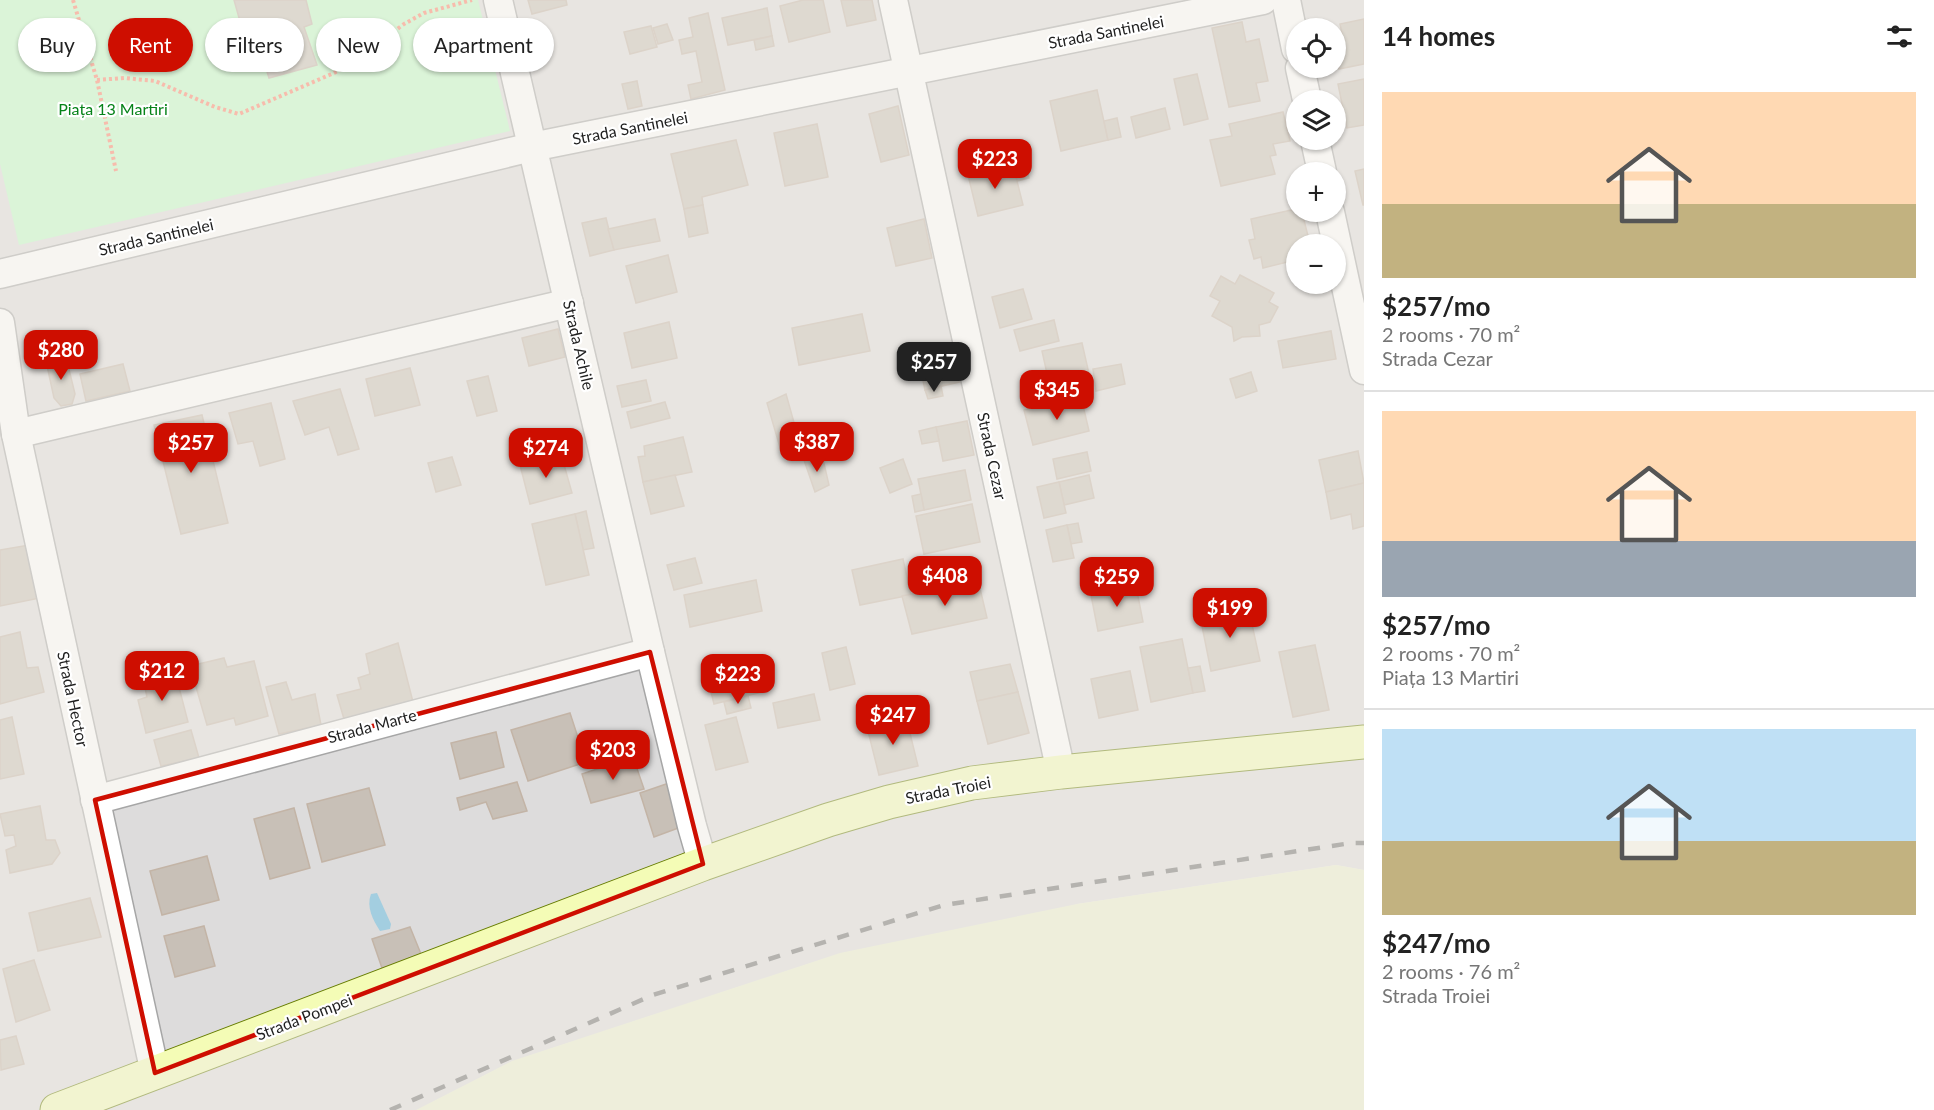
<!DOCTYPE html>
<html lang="en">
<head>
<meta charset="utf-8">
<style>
	:root { --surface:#fff; --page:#f2f2f2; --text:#222; --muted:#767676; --line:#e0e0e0; --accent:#ce0e00 }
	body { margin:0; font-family:Lato,sans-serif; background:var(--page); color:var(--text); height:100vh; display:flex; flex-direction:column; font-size:22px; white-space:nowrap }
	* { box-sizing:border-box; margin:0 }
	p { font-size:20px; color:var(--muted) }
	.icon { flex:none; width:33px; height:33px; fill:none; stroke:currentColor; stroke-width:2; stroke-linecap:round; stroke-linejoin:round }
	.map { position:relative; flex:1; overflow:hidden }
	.drawer { display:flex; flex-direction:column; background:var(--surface); width:570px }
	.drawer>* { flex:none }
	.guide { position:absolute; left:18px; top:18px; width:570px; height:54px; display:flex; gap:12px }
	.fabs { position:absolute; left:1286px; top:18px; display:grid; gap:12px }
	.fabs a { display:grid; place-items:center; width:60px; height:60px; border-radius:50%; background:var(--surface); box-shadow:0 2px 4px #0004; font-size:30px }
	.price { position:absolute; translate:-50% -51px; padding:0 14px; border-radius:12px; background:var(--accent); color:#fff; font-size:20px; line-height:39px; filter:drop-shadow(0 2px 3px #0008) }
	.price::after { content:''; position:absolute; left:50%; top:36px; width:18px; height:14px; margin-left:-9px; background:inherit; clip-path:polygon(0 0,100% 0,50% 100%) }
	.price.selected { background:#222; color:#fff }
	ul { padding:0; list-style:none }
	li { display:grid; align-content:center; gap:12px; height:318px; padding:0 18px }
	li+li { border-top:2px solid var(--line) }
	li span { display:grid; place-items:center; height:186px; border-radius:0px; color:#555 }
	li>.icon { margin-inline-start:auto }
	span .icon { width:108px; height:108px; fill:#fffc; stroke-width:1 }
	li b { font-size:26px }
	h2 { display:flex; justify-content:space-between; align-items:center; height:72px; padding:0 18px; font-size:26px }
	.pill { padding:0 21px; border-radius:27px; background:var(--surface); box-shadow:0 2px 4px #0004; font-size:21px; line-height:54px }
	.pill.selected { background:var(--accent); color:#fff }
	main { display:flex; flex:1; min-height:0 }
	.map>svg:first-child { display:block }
</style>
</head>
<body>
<main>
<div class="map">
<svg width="1364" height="1110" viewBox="0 0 1364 1110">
	<rect width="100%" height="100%" fill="#f0ede5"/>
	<!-- residential -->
	<path fill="#dddcdc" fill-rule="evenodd" d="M0,0h1364v870l-28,-5 -259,39 -634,206h-443zM1296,28h39v40h-39zM1296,100h39v40h-39zM1296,172h39v40h-39zM1296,244h39v40h-39z"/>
	<!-- farmland -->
	<path fill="#ebf0cf" d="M1336,865l28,5v240h-948l96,-49 328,-108 237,-49z"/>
	<!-- park -->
	<path fill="#c0fcc8" d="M0,0h478l32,131 -491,114 -19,-81z"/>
	<!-- water -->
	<path fill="#a3cee0" d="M377,893l14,31 -1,5 -10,2c-7,-11 -14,-24 -9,-37z"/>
	<!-- building -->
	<g fill="#c8c0b7" stroke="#c3b4a6" stroke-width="1.5">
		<path d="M234,0h72l6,24 -8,3 13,38 -48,13 -6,-19 -11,5z"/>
		<path d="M528,0h38l1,5 -35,9z"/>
		<path d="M803,0h20l7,32 -41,10 -9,-36z"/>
		<path d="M841,0h31l4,20 -29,6z"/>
		<path d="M767,8l5,28 -44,9 -6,-27z"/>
		<path d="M708,13l17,77 -34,9 -3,-14 14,-3 -6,-31 -14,3 -3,-14 14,-3 -4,-19z"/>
		<path d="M1364,19v45l-25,5 -4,-29 8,-2 -3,-14z"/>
		<path d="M1242,22l4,20 13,-3 9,42 -12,2 4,18 -31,6 -17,-79z"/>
		<path d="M667,24l6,16 -15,4 -5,-16z"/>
		<path d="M651,26l6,21 -27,7 -6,-22z"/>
		<path d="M772,36l2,10 -18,4 -2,-10z"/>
		<path d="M1197,74l11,45 -24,6 -10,-46z"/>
		<path d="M1364,79v46l-17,3 -9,-44z"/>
		<path d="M637,81l5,25 -14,3 -6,-25z"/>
		<path d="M1097,90l11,50 -47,11 -11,-50z"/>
		<path d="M898,106l11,49 -28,7 -12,-48z"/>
		<path d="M1165,108l5,21 -34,9 -5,-21z"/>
		<path d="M1283,112l7,29 -17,3 3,11 -6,1 5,18 -54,12 -11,-46 22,-4 -3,-12z"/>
		<path d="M1117,118l4,19 -13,3 -4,-19z"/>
		<path d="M817,124l11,53 -43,9 -11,-53z"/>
		<path d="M736,140l12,45 -46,12 1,8 -19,4 -13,-55z"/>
		<path d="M1025,162l4,16 -12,3 -4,-16z"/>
		<path d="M1013,165l10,40 -45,11 -10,-41z"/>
		<path d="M1364,169v36h-1l-8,-34z"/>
		<path d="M703,205l5,28 -19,4 -5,-28z"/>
		<path d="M1296,209v3h6l8,32h-14v16l-33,8 -2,-11 -7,2 -5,-19 6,-1 -4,-20z"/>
		<path d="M606,218l8,32 -24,6 -8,-33z"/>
		<path d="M655,219l5,22 -46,9 -6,-21z"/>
		<path d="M924,219l8,39 -36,8 -9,-38z"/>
		<path d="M668,255l9,37 -41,11 -10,-37z"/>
		<path d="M1240,275l34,18 -5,9 9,5 -8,15 -11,3 1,11 -18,1 -8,4 -2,-14 -20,-11 8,-15 -10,-5 11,-20 14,8z"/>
		<path d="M1023,289l9,30 -32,9 -8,-31z"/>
		<path d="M862,314l8,37 -71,14 -7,-37z"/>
		<path d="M1054,320l5,21 -39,10 -6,-21z"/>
		<path d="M669,322l8,36 -45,10 -8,-35z"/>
		<path d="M558,329l7,28 -36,9 -7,-28z"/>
		<path d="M1331,331l5,28 -53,9 -5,-27z"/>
		<path d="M1082,343l10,44 -40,9 -10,-45z"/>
		<path d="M952,349l8,33 -35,8 -7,-33z"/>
		<path d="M66,357l9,37 -3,10 -11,2 -7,-8 -8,-37z"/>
		<path d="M123,364l7,27 -44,10 -6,-27z"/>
		<path d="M1121,364l4,20 -29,7 -3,-22z"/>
		<path d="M410,368l10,37 -45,11 -9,-37z"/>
		<path d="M1251,372l6,19 -21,7 -6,-19z"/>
		<path d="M488,376l9,35 -20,5 -10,-35z"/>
		<path d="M646,380l5,21 -29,6 -5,-21z"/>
		<path d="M941,386l2,10 -15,3 -3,-9z"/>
		<path d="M340,389l19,60 -21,6 -9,-28 -24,8 -12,-34z"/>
		<path d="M786,394l14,50 -19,7 -14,-48z"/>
		<path d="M1081,397l8,34 -56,14 -9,-35z"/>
		<path d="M665,402l5,16 -39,10 -4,-16z"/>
		<path d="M271,403l14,56 -25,7 -7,-25 -15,3 -9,-31z"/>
		<path d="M202,415l26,108 -47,11 -27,-109z"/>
		<path d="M967,421l7,34 -31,6 -7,-34z"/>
		<path d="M936,427l3,14 -17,3 -3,-13z"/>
		<path d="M683,437l9,35 -49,10 -5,-25 7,-1 -1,-10z"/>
		<path d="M1358,451l6,32 -38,9 -7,-32z"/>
		<path d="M1087,452l4,19 -34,8 -4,-20z"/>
		<path d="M561,454l11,39 -42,11 -10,-39z"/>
		<path d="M822,455l7,30 -14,7 -11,-32z"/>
		<path d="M452,457l9,28 -25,7 -8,-29z"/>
		<path d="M903,459l9,25 -22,9 -10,-25z"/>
		<path d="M965,470l6,30 -47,10 -6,-31z"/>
		<path d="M675,475l9,31 -33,8 -8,-32z"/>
		<path d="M1089,475l5,23 -30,7 -5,-23z"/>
		<path d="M1059,482l7,31 -22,5 -7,-31z"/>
		<path d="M1364,483v43l-11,3 -2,-15 -20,5 -5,-27z"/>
		<path d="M921,494l3,16 -9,2 -3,-16z"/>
		<path d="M972,504l8,38 -56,12 -8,-38z"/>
		<path d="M586,511l8,37 -11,2 -8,-36z"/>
		<path d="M575,514l14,61 -43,10 -14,-61z"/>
		<path d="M1078,523l4,19 -11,2 -4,-19z"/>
		<path d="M1067,525l7,33 -21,4 -7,-32z"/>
		<path d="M29,545l11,53 -40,8v-56z"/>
		<path d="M695,558l7,25 -28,7 -7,-25z"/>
		<path d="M903,559l8,36 -51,10 -8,-35z"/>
		<path d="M756,580l6,31 -72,16 -6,-32z"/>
		<path d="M978,580l9,38 -75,16 -10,-38z"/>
		<path d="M1136,586l7,36 -45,9 -7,-36z"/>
		<path d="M1248,606l12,55 -49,10 -11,-55z"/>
		<path d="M20,632l7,36 11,-1 6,25 -44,12v-67z"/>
		<path d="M1182,639l11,54 -42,9 -11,-55z"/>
		<path d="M398,643l15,59 -69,17 -7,-24 24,-6 -3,-11 12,-4 -4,-20z"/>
		<path d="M1315,645l14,65 -36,7 -14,-65z"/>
		<path d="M846,647l9,37 -25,6 -8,-37z"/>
		<path d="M224,658l3,9 27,-6 14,55 -32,9 -2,-7 -27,7 -17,-59z"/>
		<path d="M1010,664l8,28 -41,9 -7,-29z"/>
		<path d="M755,665l7,27 -48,12 -7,-28z"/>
		<path d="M1200,666l5,25 -12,2 -5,-25z"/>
		<path d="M174,668l14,54 -42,11 -8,-33 9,-3 -4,-18z"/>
		<path d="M1130,671l8,39 -39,8 -8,-39z"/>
		<path d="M286,682l6,18 23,-6 6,31 -42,9 -13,-47z"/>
		<path d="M1018,692l11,41 -41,11 -11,-43z"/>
		<path d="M814,694l6,26 -42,8 -5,-25z"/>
		<path d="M748,696l3,12 -24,6 -3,-12z"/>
		<path d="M570,713l16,49 -58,19 -17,-51z"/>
		<path d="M12,717l12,57 -24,5v-59z"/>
		<path d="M736,717l12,45 -32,8 -11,-45z"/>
		<path d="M906,717l12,49 -39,9 -12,-48z"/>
		<path d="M191,730l8,28 -38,8 -7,-26z"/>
		<path d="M496,732l8,35 -44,12 -9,-36z"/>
		<path d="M633,757l11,32 -53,14 -9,-29z"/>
		<path d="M517,782l10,29 -34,8 -7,-17 -26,8 -3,-12z"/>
		<path d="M669,783l12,44 -27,10 -14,-44z"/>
		<path d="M369,788l16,57 -63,17 -15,-58z"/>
		<path d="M40,806l6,34h9l5,13 -8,11 -42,9 -4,-23 10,-4 -2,-11 -9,1 -5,-22z"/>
		<path d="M294,808l16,60 -40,11 -16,-60z"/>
		<path d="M207,856l12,44 -57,15 -12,-44z"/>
		<path d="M90,898l11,39 -63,14 -9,-38z"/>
		<path d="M204,926l11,40 -40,11 -11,-41z"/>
		<path d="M410,927l11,27 -39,14 -10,-29z"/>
		<path d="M34,960l16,50 -34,12 -13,-53z"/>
		<path d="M16,1036l8,28 -23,6 -1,-30z"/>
	</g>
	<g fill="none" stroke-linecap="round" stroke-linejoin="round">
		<defs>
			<g id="minor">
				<path d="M498,0l152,652 42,174 11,38"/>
				<path d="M893,0l168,772"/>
				<path d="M1286,0l10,49"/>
				<path d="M1300,68l7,32"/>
				<path d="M1315,140l7,32"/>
				<path d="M1330,212l34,158"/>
				<path d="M0,274l532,-127 731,-147"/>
				<path d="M0,323l16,111 139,639"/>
				<path d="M16,434l553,-131"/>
				<path d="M95,800l555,-148"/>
			</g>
			<path id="secondary" d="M57,1110l646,-246 125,-44 61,-18 83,-19 89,-11 303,-30"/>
		</defs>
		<!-- minor casing -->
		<use href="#minor" stroke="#a6a6a6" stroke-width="31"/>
		<!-- secondary casing -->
		<use href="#secondary" stroke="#667c00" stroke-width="35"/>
		<!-- path -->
		<g stroke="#ff8067" stroke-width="4" stroke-dasharray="3 3" stroke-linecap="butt">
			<path d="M73,0l24,80 19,91"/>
			<path d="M97,80l27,-2 31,3 60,26 24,7 95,-41 19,-11 51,-38 20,-11 48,-13"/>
		</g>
		<!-- minor -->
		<use href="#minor" stroke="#fff" stroke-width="28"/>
		<!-- secondary -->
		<use href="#secondary" stroke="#f4fcb6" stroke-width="33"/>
		<!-- rail -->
		<path stroke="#6d6d6d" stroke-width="4.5" stroke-dasharray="12 12" stroke-linecap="butt" d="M390,1110l263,-115 291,-90 407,-62h13"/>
	</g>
	<!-- marked area -->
	<path d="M0 0H1364V1110H0ZM650,652l53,212 -548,209 -60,-273z" fill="#f0ede5" fill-opacity=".55" fill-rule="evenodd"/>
	<path fill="none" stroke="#ce0e00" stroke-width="4.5" stroke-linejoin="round" d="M650,652l53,212 -548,209 -60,-273z"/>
	<g text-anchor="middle" stroke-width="4.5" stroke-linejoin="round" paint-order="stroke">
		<!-- street labels -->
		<g font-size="16" fill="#1f1f1f" stroke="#fff">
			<text transform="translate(1106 32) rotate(-11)" y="6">Strada Santinelei</text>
			<text transform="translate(630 128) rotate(-11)" y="6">Strada Santinelei</text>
			<text transform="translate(156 237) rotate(-13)" y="6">Strada Santinelei</text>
			<text transform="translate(579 345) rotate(77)" y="6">Strada Achile</text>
			<text transform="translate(992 456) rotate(78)" y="6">Strada Cezar</text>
			<text transform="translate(73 699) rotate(78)" y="6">Strada Hector</text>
			<text transform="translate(372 726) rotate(-15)" y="6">Strada Marte</text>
			<text transform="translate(948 790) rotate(-11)" y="6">Strada Troiei</text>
			<text transform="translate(304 1017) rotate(-21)" y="6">Strada Pompei</text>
		</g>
		<!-- park labels -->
		<g font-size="16" fill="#068319" stroke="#fff">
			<text x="113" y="115">Piața 13 Martiri</text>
		</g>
	</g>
</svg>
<div class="fabs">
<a><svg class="icon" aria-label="locate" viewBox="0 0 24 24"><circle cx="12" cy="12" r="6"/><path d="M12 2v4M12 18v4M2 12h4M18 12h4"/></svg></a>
<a><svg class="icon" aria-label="layers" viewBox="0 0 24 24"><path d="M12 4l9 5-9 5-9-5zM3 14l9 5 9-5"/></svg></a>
<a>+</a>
<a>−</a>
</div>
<b class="price" style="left:995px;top:190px">$223</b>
<b class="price" style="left:61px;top:381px">$280</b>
<b class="price selected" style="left:934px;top:393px">$257</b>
<b class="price" style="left:1057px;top:421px">$345</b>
<b class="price" style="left:817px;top:473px">$387</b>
<b class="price" style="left:191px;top:474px">$257</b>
<b class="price" style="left:546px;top:479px">$274</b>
<b class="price" style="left:945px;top:607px">$408</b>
<b class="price" style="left:1117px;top:608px">$259</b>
<b class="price" style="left:1230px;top:639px">$199</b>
<b class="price" style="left:162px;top:702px">$212</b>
<b class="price" style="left:738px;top:705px">$223</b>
<b class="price" style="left:893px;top:746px">$247</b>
<b class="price" style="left:613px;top:781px">$203</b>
<div class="guide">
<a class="pill">Buy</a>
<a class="pill selected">Rent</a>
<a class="pill">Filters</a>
<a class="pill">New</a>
<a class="pill">Apartment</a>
</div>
</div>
<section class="drawer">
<h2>14 homes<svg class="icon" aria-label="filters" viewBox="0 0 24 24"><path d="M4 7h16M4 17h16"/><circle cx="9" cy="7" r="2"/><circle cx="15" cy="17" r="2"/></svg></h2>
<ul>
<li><span style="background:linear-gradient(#ffd9b3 60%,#c2b280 0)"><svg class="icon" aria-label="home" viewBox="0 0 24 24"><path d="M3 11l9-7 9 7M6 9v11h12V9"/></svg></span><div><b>$257/mo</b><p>2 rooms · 70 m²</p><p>Strada Cezar</p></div></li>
<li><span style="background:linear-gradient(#ffd9b3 70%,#9aa5b1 0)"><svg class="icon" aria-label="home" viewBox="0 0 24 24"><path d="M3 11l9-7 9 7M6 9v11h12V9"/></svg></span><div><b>$257/mo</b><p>2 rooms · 70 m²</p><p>Piața 13 Martiri</p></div></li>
<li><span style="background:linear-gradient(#bfe0f5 60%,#c2b280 0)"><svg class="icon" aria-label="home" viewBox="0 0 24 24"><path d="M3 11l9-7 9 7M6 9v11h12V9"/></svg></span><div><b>$247/mo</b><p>2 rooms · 76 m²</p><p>Strada Troiei</p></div></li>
</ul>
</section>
</main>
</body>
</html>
